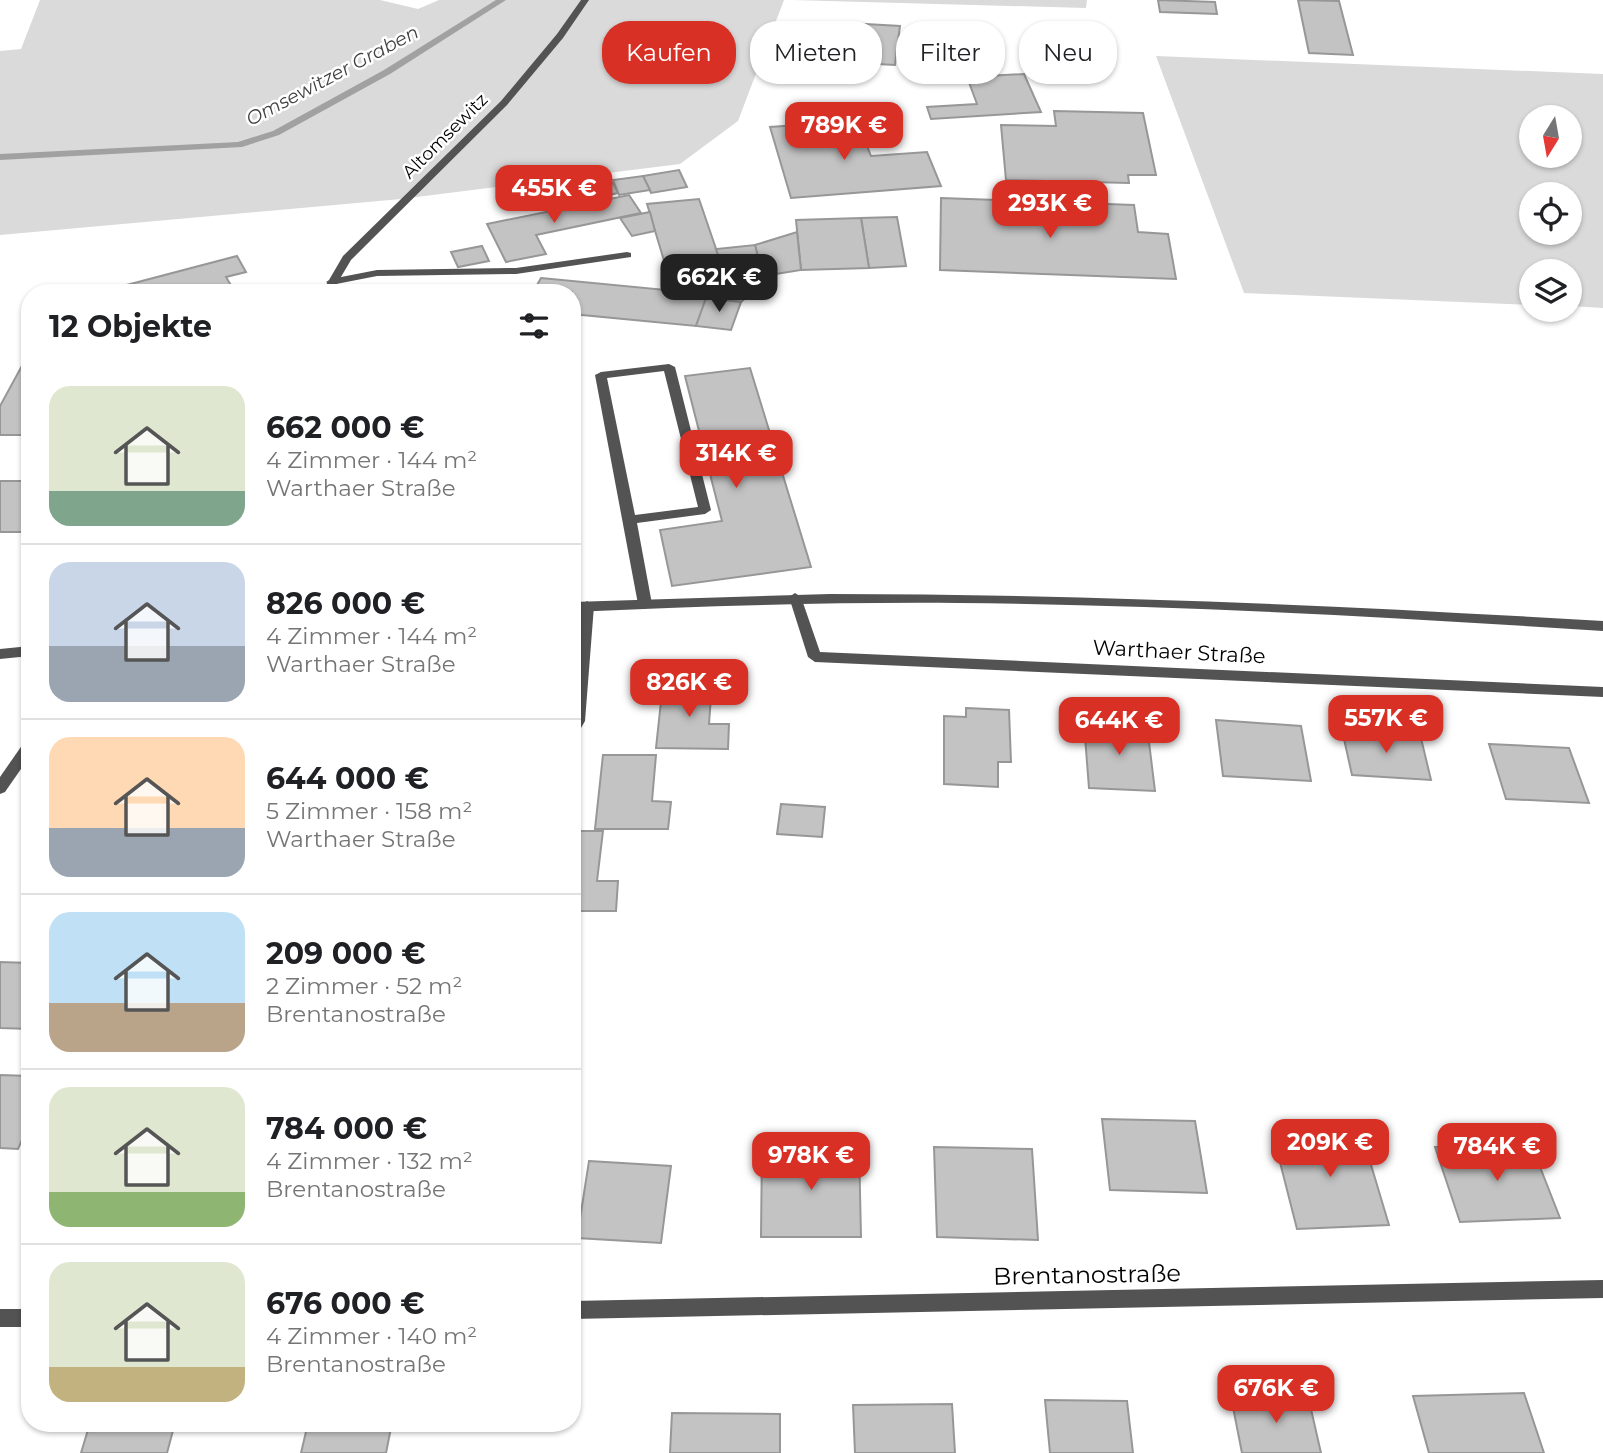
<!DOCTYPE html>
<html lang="de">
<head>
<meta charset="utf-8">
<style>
	:root { --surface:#fff; --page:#f2f2f2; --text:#202124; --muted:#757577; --line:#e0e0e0; --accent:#d93025 }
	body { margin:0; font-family:Montserrat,sans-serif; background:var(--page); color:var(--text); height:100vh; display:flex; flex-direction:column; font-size:26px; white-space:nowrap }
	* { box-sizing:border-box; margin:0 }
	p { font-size:23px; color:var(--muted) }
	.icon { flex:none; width:38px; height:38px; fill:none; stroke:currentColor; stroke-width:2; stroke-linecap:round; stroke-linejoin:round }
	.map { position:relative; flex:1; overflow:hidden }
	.sheet { position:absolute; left:21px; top:284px; width:560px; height:1148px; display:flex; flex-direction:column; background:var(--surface); border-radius:28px; box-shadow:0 2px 5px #0004 }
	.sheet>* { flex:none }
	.hud { position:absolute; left:602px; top:21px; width:665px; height:63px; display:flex; gap:14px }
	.needle { width:46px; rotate:191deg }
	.controls { position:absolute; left:1519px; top:105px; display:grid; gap:14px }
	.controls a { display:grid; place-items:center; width:63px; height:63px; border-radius:50%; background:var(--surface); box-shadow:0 2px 5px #0004; font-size:35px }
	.price { position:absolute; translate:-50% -60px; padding:0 16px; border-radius:14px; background:var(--accent); color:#fff; font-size:23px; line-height:46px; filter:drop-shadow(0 2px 4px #0008) }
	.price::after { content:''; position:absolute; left:50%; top:42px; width:21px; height:16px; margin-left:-10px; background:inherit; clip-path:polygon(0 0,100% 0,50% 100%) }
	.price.on { background:#222; color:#fff }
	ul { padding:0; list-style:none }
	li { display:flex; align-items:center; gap:21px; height:175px; padding:0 28px }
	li+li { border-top:2px solid var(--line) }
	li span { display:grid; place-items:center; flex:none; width:196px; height:140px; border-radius:21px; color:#555 }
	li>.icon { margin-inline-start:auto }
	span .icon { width:84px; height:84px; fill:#fffc; stroke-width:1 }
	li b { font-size:30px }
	h2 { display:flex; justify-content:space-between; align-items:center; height:84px; padding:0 28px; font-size:30px }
	.tag { padding:0 24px; border-radius:28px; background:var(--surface); box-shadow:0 2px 5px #0004; font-size:24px; line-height:63px }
	.tag.on { background:var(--accent); color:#fff }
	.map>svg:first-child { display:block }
</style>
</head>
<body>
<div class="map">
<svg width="1603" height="1453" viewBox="0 0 1603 1453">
	<rect width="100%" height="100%" fill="#fff"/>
	<!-- green -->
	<g fill="#dadada" fill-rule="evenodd">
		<path d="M40,0h340l38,9 21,-9h345l-46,121 -58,43 -279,35 -401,36v-184l21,-2z"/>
		<path d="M792,0h295l-1,8z"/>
		<path d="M1156,56l447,18v234l-33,-2v-35h-39v34l-287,-12zM1531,117h39v39h-39zM1531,194h39v39h-39z"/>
	</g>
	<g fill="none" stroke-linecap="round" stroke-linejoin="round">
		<!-- stream -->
		<path fill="#a1a1a1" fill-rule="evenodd" d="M496,0h10l-116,74 -111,61 -37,12 -242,13v-6l238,-12 35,-11 111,-61z"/>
	</g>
	<!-- building -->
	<g fill="#c3c3c3" stroke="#979797" stroke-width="2">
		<path d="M1158,0l57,2 2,12 -57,-2z"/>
		<path d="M1298,0l41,1 14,54 -44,-2z"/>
		<path d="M830,22l70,4 -5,39 -73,-4z"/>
		<path d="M1024,74l17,38 -110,7 -4,-12 50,-3 -10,-27z"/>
		<path d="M1054,111l89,2 13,62h-28l1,8 -123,-3 -5,-55 55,1z"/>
		<path d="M857,121l14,35 56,-4 14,34 -150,12 -21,-71z"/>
		<path d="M679,170l8,17 -36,6 -8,-17z"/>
		<path d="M643,176l7,14 -31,5 -6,-15z"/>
		<path d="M613,183l5,10 -36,8 -7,-10z"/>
		<path d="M629,195l12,18 -105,22 10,19 -40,8 -19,-38z"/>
		<path d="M941,198l193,7 4,27 30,2 8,45 -236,-9z"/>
		<path d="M699,199l27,79 -55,6 -24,-80z"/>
		<path d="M650,212l5,19 -23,5 -12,-18z"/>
		<path d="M897,217l9,49 -37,2 -8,-50z"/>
		<path d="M861,218l8,50 -68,2 -5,-50z"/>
		<path d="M797,232l4,38 -38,6 -8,-31z"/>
		<path d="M755,245l9,37 -23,20 -25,-3 10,-21 -10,-29z"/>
		<path d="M482,246l7,15 -31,6 -7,-15z"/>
		<path d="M237,256l9,16 -20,5 9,15h-158l21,-5 2,5z"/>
		<path d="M541,278l167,16 -12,32 -124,-12v-22h-39z"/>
		<path d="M706,298l35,4 -10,28 -35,-4z"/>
		<path d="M30,351v84h-30v-29z"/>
		<path d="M750,368l61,199 -139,19 -12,-56 62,-9 -37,-145z"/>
		<rect x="0" y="481" width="30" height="51"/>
		<path d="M663,683h49l-3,41h20l-1,25 -72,-1z"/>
		<path d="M966,708l43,2 2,52h-13v25l-54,-3v-68l22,1z"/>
		<path d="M1216,720l85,6 10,55 -88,-5z"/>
		<path d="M1084,724l63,2 8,65 -66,-3z"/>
		<path d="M1342,730l78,4 11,46 -79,-5z"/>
		<path d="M1489,744l80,4 20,55 -83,-4z"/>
		<path d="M603,755h53l-4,46 19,1 -3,27h-73z"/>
		<path d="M781,804l44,3 -3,30 -45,-3z"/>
		<path d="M572,831h31l-6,50h21l-2,30h-44z"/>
		<path d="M0,962l30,1v66l-30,-1z"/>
		<path d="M0,1075l30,1v46l-12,27 -18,-1z"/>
		<path d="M1102,1119l93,2 12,72 -97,-3z"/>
		<path d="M1360,1128l29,97 -92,4 -25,-98z"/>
		<path d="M1531,1144l29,74 -100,4 -25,-75z"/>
		<path d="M762,1146l97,1 2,90h-100z"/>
		<path d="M934,1147l98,2 6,91 -101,-3z"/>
		<path d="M589,1161l82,5 -10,77 -84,-5z"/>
		<path d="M1524,1393l20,60h-115l-16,-57z"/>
		<path d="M1308,1396l13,57h-79l-11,-56z"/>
		<path d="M1045,1400l82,1 6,52h-83z"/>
		<path d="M952,1404l3,49h-100l-2,-48z"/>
		<path d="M672,1413l108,1v39h-110z"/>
		<path d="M90,1423h85l-8,30h-86z"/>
		<path d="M308,1423h84l-6,30h-85z"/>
	</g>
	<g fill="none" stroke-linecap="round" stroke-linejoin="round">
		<!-- service -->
		<g fill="#535353" fill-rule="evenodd">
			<path d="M627,252l4,1v4l-115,17 -139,2 -46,9 -5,-3 5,-3 46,-9 139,-2z"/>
			<path d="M669,364l6,3 36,143 -6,4 -68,9 15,81 -7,5 -7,-5 -43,-229 6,-3zM664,371l34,136 -63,8 -28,-137z"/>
			<path d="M795,593l6,4 19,55 783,35v10l-788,-35 -7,-5 -19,-60z"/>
			<path d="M587,601l7,5 -9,115 -8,14 -5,1v-30l8,-100z"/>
		</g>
		<!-- minor -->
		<g fill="#535353" fill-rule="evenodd">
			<path d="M581,0h8l-26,38 -56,67 -156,155 -19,32h-10l21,-36 158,-155 56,-67z"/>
			<path d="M30,740v16l-25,36 -5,2v-17l25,-36z"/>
			<path d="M1603,1280v18l-1031,21v-18z"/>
			<rect x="0" y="1309" width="30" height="18"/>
		</g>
		<!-- tertiary -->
		<g fill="#535353" fill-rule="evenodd">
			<path d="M830,594c258,0 515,12 773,27v10c-215,-14 -430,-26 -645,-28 -129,-1 -257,3 -386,9v-10z"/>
			<path d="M30,646v10l-30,3v-10z"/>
		</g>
	</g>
	<g text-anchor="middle" stroke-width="5" stroke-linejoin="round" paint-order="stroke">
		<!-- far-street labels -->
		<g font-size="18" fill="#000" stroke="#fff">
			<text transform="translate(445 136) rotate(-45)" y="6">Altomsewitz</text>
		</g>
		<!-- far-water labels -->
		<g font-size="19" font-style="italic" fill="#424242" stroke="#fff">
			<text transform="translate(332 75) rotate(-28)" y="7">Omsewitzer Graben</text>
		</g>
		<!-- street labels -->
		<g font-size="21" fill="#000" stroke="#fff">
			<text transform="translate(1179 652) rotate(3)" y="7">Warthaer Straße</text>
		</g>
		<!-- near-street labels -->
		<g font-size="24" fill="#000" stroke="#fff">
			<text transform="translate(1087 1275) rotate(-1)" y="8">Brentanostraße</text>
		</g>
	</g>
</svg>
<div class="controls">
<a><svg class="needle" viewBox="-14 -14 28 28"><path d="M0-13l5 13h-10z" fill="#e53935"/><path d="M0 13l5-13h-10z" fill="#757577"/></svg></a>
<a><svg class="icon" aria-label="locate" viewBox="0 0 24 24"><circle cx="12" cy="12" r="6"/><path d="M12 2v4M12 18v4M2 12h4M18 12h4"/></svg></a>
<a><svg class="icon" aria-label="layers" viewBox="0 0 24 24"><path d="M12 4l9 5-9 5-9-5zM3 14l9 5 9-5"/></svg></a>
</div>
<b class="price" style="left:844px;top:162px">789K €</b>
<b class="price" style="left:554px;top:225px">455K €</b>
<b class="price" style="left:1050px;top:240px">293K €</b>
<b class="price on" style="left:719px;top:314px">662K €</b>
<b class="price" style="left:736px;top:490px">314K €</b>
<b class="price" style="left:689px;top:719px">826K €</b>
<b class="price" style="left:1386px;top:755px">557K €</b>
<b class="price" style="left:1119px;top:757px">644K €</b>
<b class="price" style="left:1330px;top:1179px">209K €</b>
<b class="price" style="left:1497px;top:1183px">784K €</b>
<b class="price" style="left:811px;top:1192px">978K €</b>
<b class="price" style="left:1276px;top:1425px">676K €</b>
<div class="hud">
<a class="tag on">Kaufen</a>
<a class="tag">Mieten</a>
<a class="tag">Filter</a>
<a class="tag">Neu</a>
</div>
<section class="sheet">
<h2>12 Objekte<svg class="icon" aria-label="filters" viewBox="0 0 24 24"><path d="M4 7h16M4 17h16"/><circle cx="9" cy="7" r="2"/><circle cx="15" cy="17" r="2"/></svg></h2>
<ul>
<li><span style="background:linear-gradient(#dfe7d0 75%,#7fa58c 0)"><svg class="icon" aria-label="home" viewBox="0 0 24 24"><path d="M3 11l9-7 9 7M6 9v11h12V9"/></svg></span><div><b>662 000 €</b><p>4 Zimmer · 144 m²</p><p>Warthaer Straße</p></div></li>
<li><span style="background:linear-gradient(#c9d6e8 60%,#9aa5b1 0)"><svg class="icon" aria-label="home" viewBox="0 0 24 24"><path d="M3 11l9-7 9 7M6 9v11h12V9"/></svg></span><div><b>826 000 €</b><p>4 Zimmer · 144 m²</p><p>Warthaer Straße</p></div></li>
<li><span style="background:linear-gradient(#ffd9b3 65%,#9aa5b1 0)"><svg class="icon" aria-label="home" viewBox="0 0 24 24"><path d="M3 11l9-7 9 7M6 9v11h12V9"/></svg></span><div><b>644 000 €</b><p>5 Zimmer · 158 m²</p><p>Warthaer Straße</p></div></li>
<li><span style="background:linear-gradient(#bfe0f5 65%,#b9a48a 0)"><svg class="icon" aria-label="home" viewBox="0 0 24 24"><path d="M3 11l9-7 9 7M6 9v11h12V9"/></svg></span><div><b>209 000 €</b><p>2 Zimmer · 52 m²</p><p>Brentanostraße</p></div></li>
<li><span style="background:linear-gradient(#dfe7d0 75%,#8fb573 0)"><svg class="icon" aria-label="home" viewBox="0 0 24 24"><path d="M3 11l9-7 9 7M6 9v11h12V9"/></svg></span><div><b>784 000 €</b><p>4 Zimmer · 132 m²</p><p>Brentanostraße</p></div></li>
<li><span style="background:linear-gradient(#dfe7d0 75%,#c2b280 0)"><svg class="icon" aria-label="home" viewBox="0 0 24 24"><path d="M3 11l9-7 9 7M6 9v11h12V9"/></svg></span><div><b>676 000 €</b><p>4 Zimmer · 140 m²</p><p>Brentanostraße</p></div></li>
</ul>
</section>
</div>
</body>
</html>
